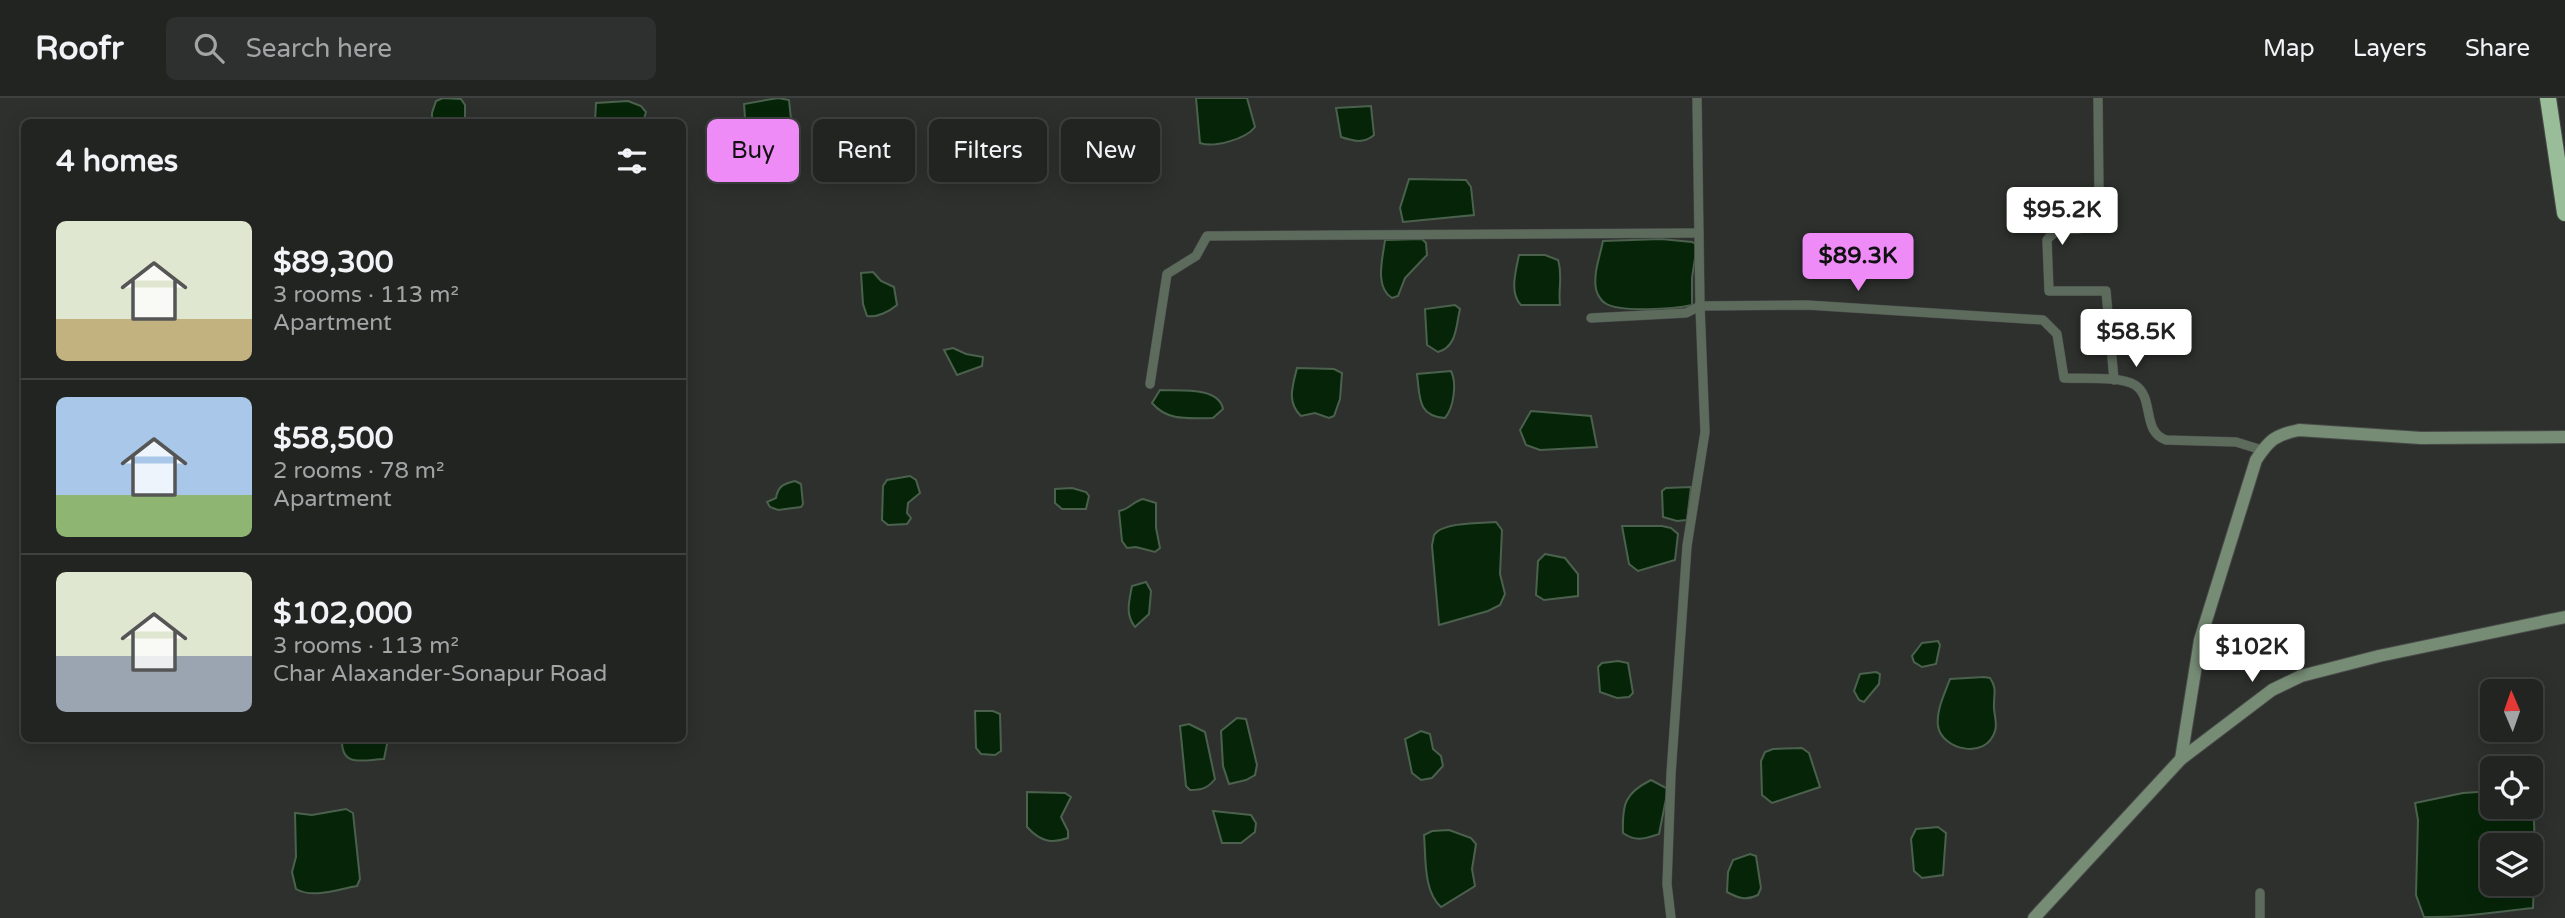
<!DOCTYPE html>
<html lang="en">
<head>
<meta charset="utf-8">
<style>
	:root { --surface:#222422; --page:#2e302f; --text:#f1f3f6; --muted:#a2a4a5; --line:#3f4140; --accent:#ef8bf7 }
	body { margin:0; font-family:"Varela Round",sans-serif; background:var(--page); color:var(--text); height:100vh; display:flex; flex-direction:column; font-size:26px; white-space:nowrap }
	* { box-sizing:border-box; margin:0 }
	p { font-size:23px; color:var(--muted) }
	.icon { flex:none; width:38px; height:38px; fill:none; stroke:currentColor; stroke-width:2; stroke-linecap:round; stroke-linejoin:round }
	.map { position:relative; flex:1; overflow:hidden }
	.side { position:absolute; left:21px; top:21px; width:665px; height:623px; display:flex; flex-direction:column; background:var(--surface); border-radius:10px; box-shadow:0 4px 18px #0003,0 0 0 2px var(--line) }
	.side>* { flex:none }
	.banner { position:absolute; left:707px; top:21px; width:665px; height:63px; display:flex; gap:14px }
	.needle { width:46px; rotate:358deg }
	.fabs { position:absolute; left:2480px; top:581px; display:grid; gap:14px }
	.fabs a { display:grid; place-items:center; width:63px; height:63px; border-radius:10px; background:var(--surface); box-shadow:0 4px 18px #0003,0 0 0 2px var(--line); font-size:35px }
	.price { position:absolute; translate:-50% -60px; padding:0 16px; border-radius:7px; background:#fff; color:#222; font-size:23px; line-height:46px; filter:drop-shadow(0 2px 4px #0008) }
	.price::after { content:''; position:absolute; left:50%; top:42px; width:21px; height:16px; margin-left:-10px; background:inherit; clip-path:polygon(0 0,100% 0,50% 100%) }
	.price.selected { background:var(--accent); color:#111 }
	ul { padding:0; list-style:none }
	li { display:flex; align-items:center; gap:21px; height:175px; padding:0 35px }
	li+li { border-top:2px solid var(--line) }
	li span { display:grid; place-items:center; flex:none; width:196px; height:140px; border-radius:10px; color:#555 }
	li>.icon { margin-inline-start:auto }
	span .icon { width:84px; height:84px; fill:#fffc; stroke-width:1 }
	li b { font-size:30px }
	h2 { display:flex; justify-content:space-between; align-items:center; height:84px; padding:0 35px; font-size:30px }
	.tag { padding:0 24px; border-radius:10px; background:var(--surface); box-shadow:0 4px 18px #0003,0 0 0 2px var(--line); font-size:24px; line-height:63px }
	.tag.selected { background:var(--accent); color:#111 }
	header { display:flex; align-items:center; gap:42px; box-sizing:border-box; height:98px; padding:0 35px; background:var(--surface); border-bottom:2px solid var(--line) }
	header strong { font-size:33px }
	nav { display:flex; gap:38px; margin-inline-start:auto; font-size:24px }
	.search { width:490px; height:63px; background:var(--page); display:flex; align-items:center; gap:18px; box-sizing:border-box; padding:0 24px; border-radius:10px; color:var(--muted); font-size:26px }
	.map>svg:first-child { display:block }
</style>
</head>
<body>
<header>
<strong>Roofr</strong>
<div class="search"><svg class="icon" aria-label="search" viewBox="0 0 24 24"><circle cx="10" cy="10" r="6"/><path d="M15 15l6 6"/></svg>Search here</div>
<nav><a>Map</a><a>Layers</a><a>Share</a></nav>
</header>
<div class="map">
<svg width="2565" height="820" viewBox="0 0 2565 820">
	<rect width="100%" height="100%" fill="#2e302e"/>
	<!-- water -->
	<g fill="#062508" stroke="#4b614d" stroke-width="2" fill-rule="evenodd">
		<path d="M443,0l18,1 4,6v17h-33v-9l4,-12z"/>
		<path d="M778,0l11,2 4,38 -4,5 -31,8 -11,-7 -3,-40z"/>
		<path d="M1196,0h51l8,29c-9,12 -41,21 -55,16z"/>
		<path d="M628,3l13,5 5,6 -3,10h-48l1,-19z"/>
		<path d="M1371,8l3,29c-10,9 -21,6 -33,2l-5,-29z"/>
		<path d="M1409,81l57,1 5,7 3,28 -71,7 -3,-14z"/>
		<path d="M1422,141l4,4 1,12 -22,23 -7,18 -6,2c-18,-11 -9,-41 -7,-58z"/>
		<path d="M1661,141l31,3 5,3 -5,33v27c-17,4 -73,8 -87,-2 -4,-2 -8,-9 -9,-14 -3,-15 4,-33 7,-48z"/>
		<path d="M1519,157h26l13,5c5,15 0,29 2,45h-39c-12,-12 -5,-35 -2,-50z"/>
		<path d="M873,174l8,9 13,6 3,18c-7,6 -20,13 -30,11l-4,-12 -2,-31z"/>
		<path d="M1455,207l5,4c-4,16 -3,38 -22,43l-11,-7 -2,-36z"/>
		<path d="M953,250l13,6 17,3 -1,9 -25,9 -13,-25z"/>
		<path d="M1297,270l37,1 8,4 -2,26 -6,17 -5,2 -14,-5 -14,3c-15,-14 -8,-31 -4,-48z"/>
		<path d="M1451,273c6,12 3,36 -6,47 -28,-2 -25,-21 -28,-44z"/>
		<path d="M1160,292c18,1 59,-4 63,19l-10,9c-23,0 -45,4 -61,-15z"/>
		<path d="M1531,313l60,5 6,31 -57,3 -14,-5 -6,-15z"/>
		<path d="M910,378l6,4 4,13 -12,10 -1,10 4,5 -4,6 -19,1 -6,-5 1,-34 4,-6z"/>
		<path d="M795,383l6,3 2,20 -2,3 -23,3 -8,-3 -3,-5 9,-4c2,-12 7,-14 19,-17z"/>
		<path d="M1691,389l-4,33 -10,1 -14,-4 -1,-26 4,-3z"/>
		<path d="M1072,390l14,4 3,4 -3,13h-24l-7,-6v-14z"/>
		<path d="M1143,401l13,4v25l4,20 -5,4 -19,-5 -9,1 -5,-7 -3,-30c9,-1 15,-10 24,-12z"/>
		<path d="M1496,424l6,8 -2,44 5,20 -5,11 -12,6 -49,14 -7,-79c0,-2 2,-10 2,-11 8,-13 48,-12 62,-13z"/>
		<path d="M1622,428h40l9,2 7,6 -3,26 -37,11 -9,-7z"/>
		<path d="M1545,456l20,4 13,16v22l-34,4 -8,-5 2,-34z"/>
		<path d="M1146,484l5,9 -2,23 -14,13c-10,-13 -6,-25 -3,-41z"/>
		<path d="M1938,543l2,4 -4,19 -14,3 -8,-5 -2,-6 10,-13z"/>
		<path d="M1618,563l10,2 5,30 -4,4 -12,1 -17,-6 -2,-25 4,-4z"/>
		<path d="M1876,574l4,2 -1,10 -15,18 -5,-2 -5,-9 6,-17z"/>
		<path d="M1984,579l6,1c7,10 4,15 4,26 -1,8 4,19 1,27 -9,30 -54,18 -57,-5 -2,-16 7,-33 12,-47z"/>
		<path d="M975,613h18l7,3 1,37 -6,4 -14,-1 -5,-6z"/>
		<path d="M1237,620l9,1 11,46 -2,10 -9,5 -17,4 -6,-18 -2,-35z"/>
		<path d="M1189,626l16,8 10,47c-7,9 -13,11 -25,11l-4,-4 -6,-60z"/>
		<path d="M1421,633l9,3 3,15 8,7 2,10 -11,12 -11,2 -9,-7 -7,-34z"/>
		<path d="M342,641h46l-4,20c-22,1 -43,9 -42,-20z"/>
		<path d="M1802,650l7,5 11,34 -48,16 -10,-8 -1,-34 4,-9 8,-3z"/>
		<path d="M1651,682l17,9 -9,45c-15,5 -23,8 -36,-1 -1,-29 2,-40 28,-53z"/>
		<path d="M2492,693v16h38l1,-12h2l2,54 -2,59c-37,4 -72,10 -109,9l-8,-22 2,-75 -3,-17 48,-10zM2492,747h38v39h-38z"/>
		<path d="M1027,694l38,1 6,4 -10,20 7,14v7c-18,6 -28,3 -41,-11z"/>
		<path d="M346,711l7,4 7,66 -3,7c-19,3 -44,13 -61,3l-4,-17 4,-15 -1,-44 17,2z"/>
		<path d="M1213,713l38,4 5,8 -1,9 -14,11h-19z"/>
		<path d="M1938,729l8,6 -3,42 -21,3 -8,-7 -3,-32 5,-10z"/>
		<path d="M1449,732l22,8 5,6 -4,25 3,17 -34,21c-18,-16 -15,-50 -17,-72l8,-4z"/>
		<path d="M1750,756l6,2 5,32 -3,7c-12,6 -20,3 -31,-3l1,-20 5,-12z"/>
	</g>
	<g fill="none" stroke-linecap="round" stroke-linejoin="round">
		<defs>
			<g id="street">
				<path d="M2098,0l1,96 -5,28c-5,2 -11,7 -16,7 -13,1 -22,-1 -31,11l2,51h57l8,89"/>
				<path d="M1591,220l95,-5 14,-7 107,-1 236,15 14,14 7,44c18,1 56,-2 71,7 20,13 6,46 31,55l70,2 26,8"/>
				<path d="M1150,286l17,-110 29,-18 11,-20 492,-3"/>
				<path d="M1671,820l-4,-34 4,-110 16,-228 18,-114 -5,-126 -3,-208"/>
				<path d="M2260,820v-25"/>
			</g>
			<g id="secondary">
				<path d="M2181,661l19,-119 56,-180c13,-20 19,-25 43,-30l122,8 144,-1"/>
				<path d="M2034,820l147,-159 91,-69 29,-14 78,-20 186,-39"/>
			</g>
			<path id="highway" d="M2548,0l17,115"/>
		</defs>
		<!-- street casing -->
		<use href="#street" stroke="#494b49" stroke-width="10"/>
		<!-- secondary casing -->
		<use href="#secondary" stroke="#494b49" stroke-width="14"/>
		<!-- highway casing -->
		<use href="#highway" stroke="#494b49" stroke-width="18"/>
		<!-- street -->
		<use href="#street" stroke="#5d6b5d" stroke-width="9"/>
		<!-- secondary -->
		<use href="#secondary" stroke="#768c75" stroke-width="12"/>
		<!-- highway -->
		<use href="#highway" stroke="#9abd99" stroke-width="16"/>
	</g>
</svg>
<div class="fabs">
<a><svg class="needle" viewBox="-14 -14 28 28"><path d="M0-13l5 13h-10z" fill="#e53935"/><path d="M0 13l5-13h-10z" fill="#a2a4a5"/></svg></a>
<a><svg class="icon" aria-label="locate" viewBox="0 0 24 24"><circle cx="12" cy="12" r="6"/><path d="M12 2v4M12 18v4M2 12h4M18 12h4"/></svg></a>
<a><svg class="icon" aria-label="layers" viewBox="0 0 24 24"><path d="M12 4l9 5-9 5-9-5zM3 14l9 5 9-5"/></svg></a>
</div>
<b class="price" style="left:2062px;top:149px">$95.2K</b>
<b class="price selected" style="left:1858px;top:195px">$89.3K</b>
<b class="price" style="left:2136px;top:271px">$58.5K</b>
<b class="price" style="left:2252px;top:586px">$102K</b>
<div class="banner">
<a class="tag selected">Buy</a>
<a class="tag">Rent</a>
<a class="tag">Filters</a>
<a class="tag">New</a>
</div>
<section class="side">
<h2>4 homes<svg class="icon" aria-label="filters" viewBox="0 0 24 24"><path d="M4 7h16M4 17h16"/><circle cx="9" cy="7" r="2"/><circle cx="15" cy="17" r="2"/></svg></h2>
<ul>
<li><span style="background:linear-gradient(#dfe7d0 70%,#c2b280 0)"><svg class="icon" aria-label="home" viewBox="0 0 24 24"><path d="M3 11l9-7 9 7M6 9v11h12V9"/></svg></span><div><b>$89,300</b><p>3 rooms · 113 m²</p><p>Apartment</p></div></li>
<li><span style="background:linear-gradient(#a9c7e8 70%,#8fb573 0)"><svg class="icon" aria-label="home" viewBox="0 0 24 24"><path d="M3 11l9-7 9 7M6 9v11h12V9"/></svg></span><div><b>$58,500</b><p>2 rooms · 78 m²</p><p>Apartment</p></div></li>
<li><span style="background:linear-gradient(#dfe7d0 60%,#9aa5b1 0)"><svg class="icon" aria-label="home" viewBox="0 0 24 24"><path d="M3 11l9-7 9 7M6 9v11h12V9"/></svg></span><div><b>$102,000</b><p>3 rooms · 113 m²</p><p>Char Alaxander-Sonapur Road</p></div></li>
</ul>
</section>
</div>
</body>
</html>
